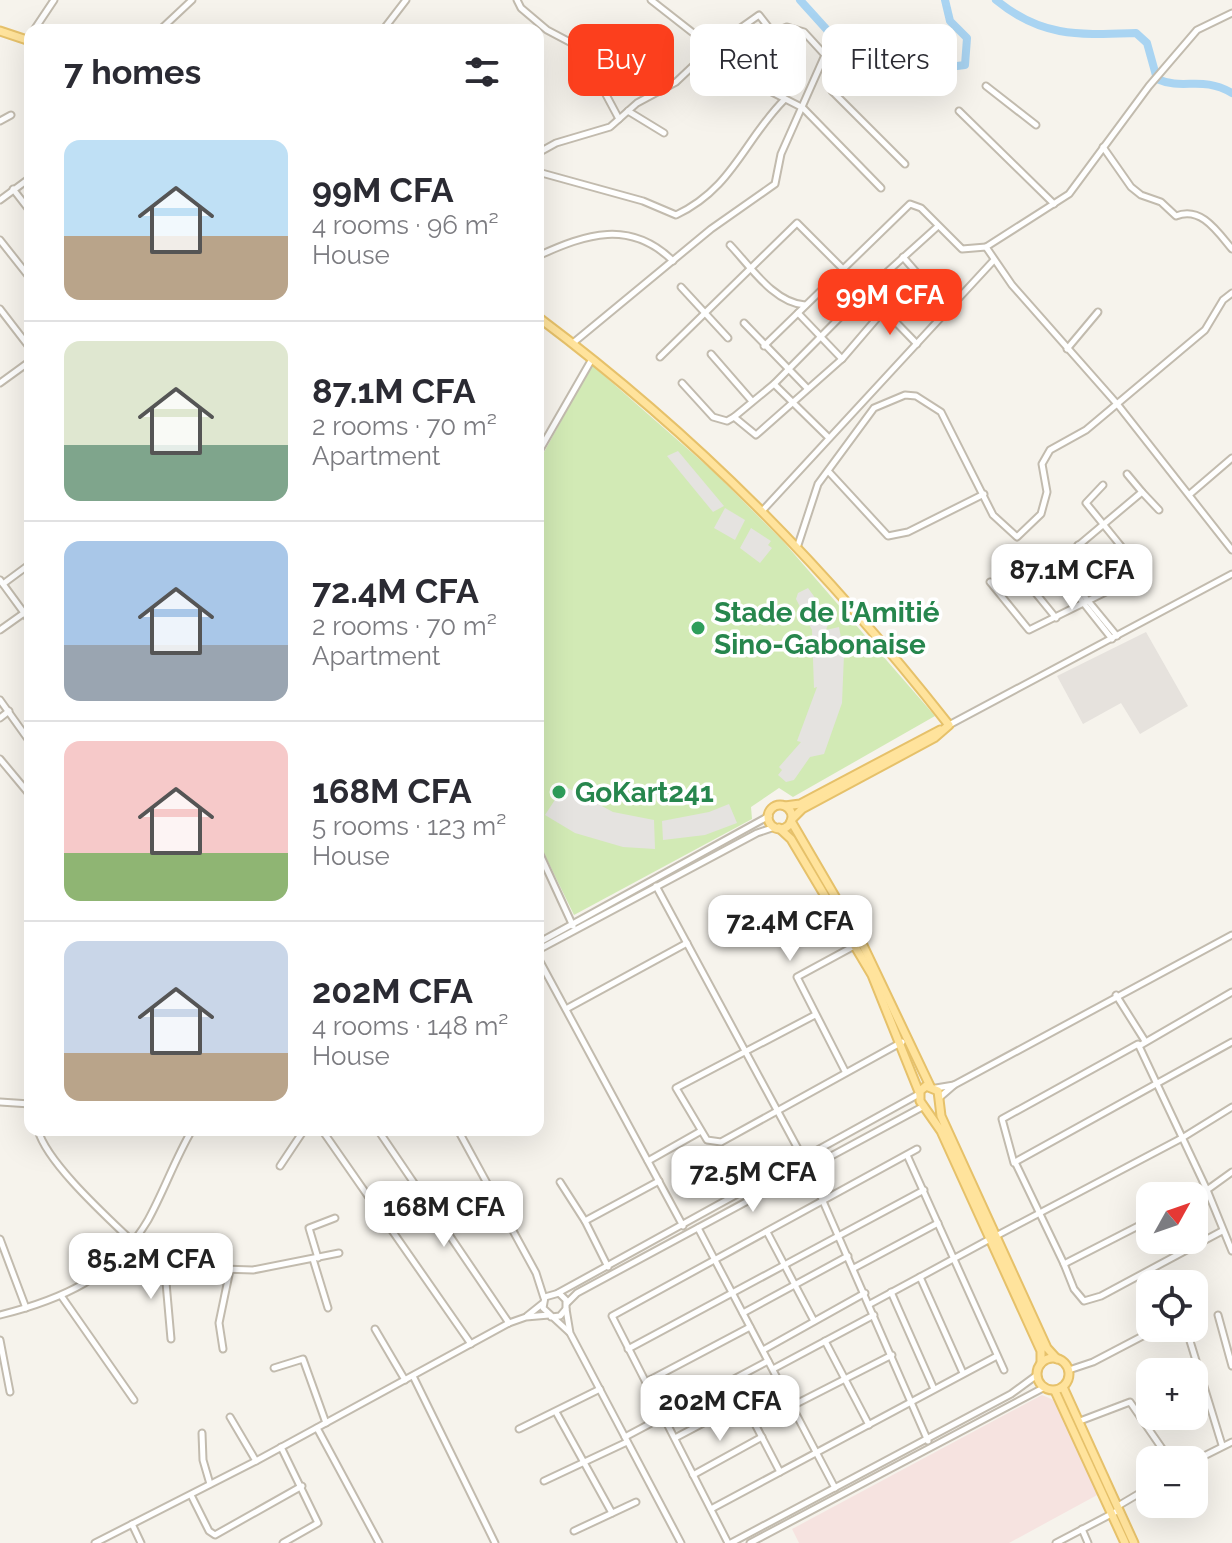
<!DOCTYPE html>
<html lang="en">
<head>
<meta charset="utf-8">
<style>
	:root { --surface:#fff; --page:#f7f7f7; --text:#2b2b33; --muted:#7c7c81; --line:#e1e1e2; --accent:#fc3f1d }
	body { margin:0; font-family:Raleway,sans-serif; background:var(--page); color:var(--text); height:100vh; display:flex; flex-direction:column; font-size:30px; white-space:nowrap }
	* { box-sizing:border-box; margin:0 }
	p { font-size:26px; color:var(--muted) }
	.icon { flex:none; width:44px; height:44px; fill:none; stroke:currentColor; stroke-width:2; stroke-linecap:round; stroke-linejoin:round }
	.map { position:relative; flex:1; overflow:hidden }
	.sheet { position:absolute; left:24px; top:24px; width:520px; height:1112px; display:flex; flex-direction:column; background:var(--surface); border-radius:16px; box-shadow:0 8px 32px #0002 }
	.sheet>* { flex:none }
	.guide { position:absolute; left:568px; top:24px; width:544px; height:72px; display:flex; gap:16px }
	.needle { width:52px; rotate:50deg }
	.buttons { position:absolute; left:1136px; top:1182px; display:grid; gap:16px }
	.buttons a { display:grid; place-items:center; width:72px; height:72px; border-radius:16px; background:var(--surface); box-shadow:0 8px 32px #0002; font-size:40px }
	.price { position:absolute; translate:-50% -68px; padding:0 18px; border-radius:16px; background:#fff; color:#222; font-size:26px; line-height:52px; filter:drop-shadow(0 2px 4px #0008) }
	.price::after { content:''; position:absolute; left:50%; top:48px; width:24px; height:18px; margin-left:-12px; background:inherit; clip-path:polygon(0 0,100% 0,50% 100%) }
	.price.current { background:var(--accent); color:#fff }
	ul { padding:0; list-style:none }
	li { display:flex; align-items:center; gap:24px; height:200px; padding:0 40px }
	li+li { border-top:2px solid var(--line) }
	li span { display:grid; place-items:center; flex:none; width:224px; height:160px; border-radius:16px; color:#555 }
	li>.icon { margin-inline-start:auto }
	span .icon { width:96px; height:96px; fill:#fffc; stroke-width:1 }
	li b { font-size:34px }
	h2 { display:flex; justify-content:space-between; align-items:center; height:96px; padding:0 40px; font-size:34px }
	.pill { padding:0 28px; border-radius:16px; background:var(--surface); box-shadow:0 8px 32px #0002; font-size:28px; line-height:72px }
	.pill.current { background:var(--accent); color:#fff }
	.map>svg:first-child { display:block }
</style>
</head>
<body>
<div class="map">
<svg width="1232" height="1543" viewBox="0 0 1232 1543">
	<rect width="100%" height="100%" fill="#f6f3ec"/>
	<!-- industrial -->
	<path fill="#e6e2dd" d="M1146,632l42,74 -48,28 -19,-31 -38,21 -26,-48z"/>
	<!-- medical -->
	<path fill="#f6e3e0" d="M1042,1395l14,6 43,93 -90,49h-210l-7,-14z"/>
	<!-- pitch -->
	<path fill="#d2eab5" d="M592,365l122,107 68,68 153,176 -142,81 -14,-9 -28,19 1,12 -178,96 -36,-74v-378z"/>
	<!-- parking -->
	<g fill="#e5e3e0">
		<path d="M678,451l46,55 -11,6 -46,-56z"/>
		<path d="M725,508l20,12 -10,20 -21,-12z"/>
		<path d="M751,528l20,13 -3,4 4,3 -12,15 -20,-15z"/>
		<path d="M808,588l13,18 7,18 -2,6 13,-3 5,27 -2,49 -18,51 -14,3 -16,23 -8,2 -8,-7 4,-5 -3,-3 22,-25 -4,-1 20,-54 -3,1 -2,-58 -16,-31 2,-6z"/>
		<path d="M564,786l49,26 41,8 1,29 -32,-2 -48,-14 -30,-18z"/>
		<path d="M729,804l8,19 -32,12 -42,5 -1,-19 47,-9z"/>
	</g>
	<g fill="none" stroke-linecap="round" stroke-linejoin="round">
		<!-- river -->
		<g stroke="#a9d4f2" stroke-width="8">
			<path d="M800,0l38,42 19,15 27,-5c13,18 25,13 43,5l22,10 16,-2 2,-27 -17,-17 -5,-21"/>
			<path d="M996,0c46,38 84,35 140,33l11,10 10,36c27,12 44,-4 75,14"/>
		</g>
		<defs>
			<g id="minor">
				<path d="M517,0l4,8 26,22 34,18 38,71"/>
				<path d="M651,0l111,87 41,21 78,80"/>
				<path d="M1232,13l-35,17 -48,56 -80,108 -83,53 26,38 106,120 114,145"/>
				<path d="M34,30l20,-30"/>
				<path d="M160,30l32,-30"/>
				<path d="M383,30l23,-30"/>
				<path d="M986,86l50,39"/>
				<path d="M832,91l73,73"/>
				<path d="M628,111l36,22"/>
				<path d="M959,111l95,93"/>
				<path d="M0,121l11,-6"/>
				<path d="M1103,147l28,40 10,8 20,7 15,14c25,-10 41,15 56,33"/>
				<path d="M538,153l18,-10 54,-16 27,-24 39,-21 36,-34"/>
				<path d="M538,172l105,29 33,14c57,-27 68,-75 109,-116"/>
				<path d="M13,189l17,22"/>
				<path d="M0,200l30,-22"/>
				<path d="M0,240l30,38"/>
				<path d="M730,245c20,21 44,58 75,60"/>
				<path d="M538,256c48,-22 92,-37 135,5"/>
				<path d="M903,257l46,53"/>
				<path d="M681,287l47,51"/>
				<path d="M0,309l30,39"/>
				<path d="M884,310l33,34"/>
				<path d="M798,313l44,46"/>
				<path d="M744,323l63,65"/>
				<path d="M573,343l138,-114 64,-45 6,-30 44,-99 -21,-23 -17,-5 -14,6 -14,-18 -41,29 1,10"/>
				<path d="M764,346l146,-142 11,4 41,41 24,-2"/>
				<path d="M1067,349l31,-37"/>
				<path d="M711,354l40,46"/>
				<path d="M660,357l137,-134 87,87 -42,49 -86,76 -22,-18"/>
				<path d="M0,383l29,-21"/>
				<path d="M682,383l31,34 14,4 7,-4 40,-33 92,-93 71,-64"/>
				<path d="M774,384l55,54"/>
				<path d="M538,453l54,-94"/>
				<path d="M829,472l59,64 20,-4 76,-38"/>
				<path d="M1127,474l15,18"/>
				<path d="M1190,494l42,-36"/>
				<path d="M763,510l231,-250"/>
				<path d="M798,545l20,-61 56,-76 31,-13 11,1 25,16 52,103 24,22 24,-23 6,-22 -5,-28 8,-14 36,-20 119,-100 18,-30 9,-7"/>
				<path d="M1078,545l36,44"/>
				<path d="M1057,563l60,73"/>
				<path d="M1012,564l44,54"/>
				<path d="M0,580l30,41"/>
				<path d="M990,582l39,48 111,-55 2,-3 -56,-69 17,-18"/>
				<path d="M3,584l27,-20"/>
				<path d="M0,630l24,-17"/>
				<path d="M1112,639l-58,-73 88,-74 17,18"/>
				<path d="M0,700l30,42"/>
				<path d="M0,718l9,-7"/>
				<path d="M949,725l283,-151"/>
				<path d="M0,759l30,36"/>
				<path d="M538,850l35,76"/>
				<path d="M656,886l148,274"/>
				<path d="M538,943l231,-127"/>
				<path d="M538,950l219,-117 18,-6"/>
				<path d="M538,958l145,268"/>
				<path d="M1116,995l29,46"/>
				<path d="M566,1009l121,-66"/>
				<path d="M815,1015l-139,73 31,52 14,2 181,-100"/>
				<path d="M845,1071l-48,-94 59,-32"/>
				<path d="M954,1085l278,-150"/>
				<path d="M936,1088l18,-3 -15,13"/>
				<path d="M0,1102l30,2"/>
				<path d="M38,1130c9,33 69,87 95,112"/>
				<path d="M322,1130l149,214"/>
				<path d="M378,1130l131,193"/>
				<path d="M458,1130l78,143 8,25"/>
				<path d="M907,1155l97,215"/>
				<path d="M648,1161l53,-30"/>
				<path d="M1014,1163l-12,-44 136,-75"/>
				<path d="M280,1166l24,-36"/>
				<path d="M808,1167l120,274"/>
				<path d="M1232,1172l-25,18 25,61"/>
				<path d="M560,1182l25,39"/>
				<path d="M1194,1197l13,-7 -68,-144 93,-54"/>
				<path d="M1150,1220l-86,44 -49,-102 217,-120"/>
				<path d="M698,1228l137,260"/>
				<path d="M767,1232l47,89"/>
				<path d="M996,1236l186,-98 50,-31"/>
				<path d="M0,1239l26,69"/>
				<path d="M318,1258l-9,-30 26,-10"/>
				<path d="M313,1259l15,49"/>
				<path d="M164,1260l7,79"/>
				<path d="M114,1263l17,5 53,-10 38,11 31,1 86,-17"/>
				<path d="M1064,1264l10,25 10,12 17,-5 121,-65"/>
				<path d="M608,1267l-23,-46 74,-40"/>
				<path d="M854,1268l84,-45"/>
				<path d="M920,1277l70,-38"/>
				<path d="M891,1292l43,97"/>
				<path d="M558,1293l361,-199"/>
				<path d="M62,1297l72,103"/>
				<path d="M567,1303l10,-10 347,-187"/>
				<path d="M870,1304l50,-27 43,96"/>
				<path d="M566,1309l4,24 111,210"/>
				<path d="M743,1313l105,-57"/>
				<path d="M0,1315c60,-15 115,-38 148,-95 16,-29 27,-61 44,-90"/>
				<path d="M1218,1315l14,51"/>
				<path d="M527,1316l15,-12"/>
				<path d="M551,1317l9,-1 6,-7v-9l-7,-7 -14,4 -2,11 26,24"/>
				<path d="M1186,1328l36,117"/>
				<path d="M375,1329l30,51"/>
				<path d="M0,1340l10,52"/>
				<path d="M825,1341l44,84"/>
				<path d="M223,1349l-4,-26 11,-53"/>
				<path d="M628,1349l296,-159"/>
				<path d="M763,1350l102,-57"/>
				<path d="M274,1368l29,-9 23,64"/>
				<path d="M773,1369l101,-54"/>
				<path d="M1069,1370l24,-8 65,-34"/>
				<path d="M413,1376l82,167"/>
				<path d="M732,1380l48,92"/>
				<path d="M646,1382l104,-55"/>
				<path d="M792,1406l100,-51"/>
				<path d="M556,1412l56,101"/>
				<path d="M230,1417l26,44"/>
				<path d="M1080,1421l50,-19 40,58"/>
				<path d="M317,1428l62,115"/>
				<path d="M519,1429l81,-40"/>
				<path d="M202,1433l1,27 7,24"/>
				<path d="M625,1437l143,-76"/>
				<path d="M675,1438l68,-36"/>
				<path d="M281,1447l37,76 -35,20"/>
				<path d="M1194,1461l38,-19"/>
				<path d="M693,1475l69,-38"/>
				<path d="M544,1481l83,-39"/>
				<path d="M191,1495l18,36 6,4 87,-49"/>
				<path d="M1118,1506l32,-19"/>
				<path d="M711,1509l286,-153"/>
				<path d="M132,1524l9,19"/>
				<path d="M1082,1529l6,14"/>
				<path d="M574,1531l62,-29"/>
				<path d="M95,1543l161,-82 253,-138 17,-6 23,-2"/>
				<path d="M728,1543l-116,-227 305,-167"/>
				<path d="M731,1543l280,-149 26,-19"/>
				<path d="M750,1543l293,-155"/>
				<path d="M1056,1543l63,-33"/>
			</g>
			<g id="major">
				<path d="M0,31l30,10"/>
				<path d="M538,317c161,121 286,249 411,408l-15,13 -132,71 -10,10"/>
				<circle cx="780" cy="817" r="12"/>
				<path d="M785,806l15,-2 140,-74"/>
				<path d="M791,821l70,120 69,145"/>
				<path d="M779,828l12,11 81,136 47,117"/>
				<circle cx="1053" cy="1374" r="16"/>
				<path d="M1041,1363v-12l-100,-220 -21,-30v-10l6,-5 12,5 3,25 106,232 10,11"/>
				<path d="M1063,1387l71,156"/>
				<path d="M1055,1391l70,152"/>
			</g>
		</defs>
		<!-- minor casing -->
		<use href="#minor" stroke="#c2bbae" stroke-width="9"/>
		<!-- major casing -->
		<use href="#major" stroke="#e6c16a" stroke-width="11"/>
		<!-- minor -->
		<use href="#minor" stroke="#fff" stroke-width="5"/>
		<!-- major -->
		<use href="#major" stroke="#ffe39c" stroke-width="7"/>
	</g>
	<!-- markers -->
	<g fill="#2e9e5b" stroke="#fff" stroke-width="3">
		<circle cx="698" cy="628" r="8"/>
		<circle cx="559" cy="792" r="8"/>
	</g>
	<g text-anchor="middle" stroke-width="7" stroke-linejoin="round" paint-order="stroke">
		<!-- leisure labels -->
		<g font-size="28" font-weight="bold" fill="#27864d" stroke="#fff" text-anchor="start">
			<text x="714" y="622">Stade de l’Amitié<tspan x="714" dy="32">Sino-Gabonaise</tspan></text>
			<text x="575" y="802">GoKart241</text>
		</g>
	</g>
</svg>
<div class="buttons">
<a><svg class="needle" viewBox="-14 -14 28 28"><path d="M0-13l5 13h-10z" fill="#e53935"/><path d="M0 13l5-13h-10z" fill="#7c7c81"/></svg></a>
<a><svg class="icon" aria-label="locate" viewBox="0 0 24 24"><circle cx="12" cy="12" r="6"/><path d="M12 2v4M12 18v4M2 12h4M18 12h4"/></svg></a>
<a>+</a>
<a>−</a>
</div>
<b class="price current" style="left:890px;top:337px">99M CFA</b>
<b class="price" style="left:1072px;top:612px">87.1M CFA</b>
<b class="price" style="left:790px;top:963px">72.4M CFA</b>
<b class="price" style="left:753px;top:1214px">72.5M CFA</b>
<b class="price" style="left:444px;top:1249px">168M CFA</b>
<b class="price" style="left:151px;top:1301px">85.2M CFA</b>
<b class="price" style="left:720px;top:1443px">202M CFA</b>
<div class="guide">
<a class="pill current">Buy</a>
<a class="pill">Rent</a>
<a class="pill">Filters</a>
</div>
<section class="sheet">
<h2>7 homes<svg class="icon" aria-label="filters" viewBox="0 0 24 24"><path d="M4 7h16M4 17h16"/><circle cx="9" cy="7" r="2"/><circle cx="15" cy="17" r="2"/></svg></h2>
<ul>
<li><span style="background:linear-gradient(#bfe0f5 60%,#b9a48a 0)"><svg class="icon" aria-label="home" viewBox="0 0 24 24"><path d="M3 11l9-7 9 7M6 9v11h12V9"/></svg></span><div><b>99M CFA</b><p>4 rooms · 96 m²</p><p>House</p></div></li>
<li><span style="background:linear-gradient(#dfe7d0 65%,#7fa58c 0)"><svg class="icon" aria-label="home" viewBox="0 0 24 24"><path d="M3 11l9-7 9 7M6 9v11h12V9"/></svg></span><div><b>87.1M CFA</b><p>2 rooms · 70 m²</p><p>Apartment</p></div></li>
<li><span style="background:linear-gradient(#a9c7e8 65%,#9aa5b1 0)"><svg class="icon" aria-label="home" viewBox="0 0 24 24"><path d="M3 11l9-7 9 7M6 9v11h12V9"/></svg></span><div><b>72.4M CFA</b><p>2 rooms · 70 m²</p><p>Apartment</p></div></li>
<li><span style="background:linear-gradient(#f6c9c9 70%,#8fb573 0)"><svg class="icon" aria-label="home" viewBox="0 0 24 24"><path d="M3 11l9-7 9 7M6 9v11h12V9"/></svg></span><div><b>168M CFA</b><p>5 rooms · 123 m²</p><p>House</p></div></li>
<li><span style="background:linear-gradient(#c9d6e8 70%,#b9a48a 0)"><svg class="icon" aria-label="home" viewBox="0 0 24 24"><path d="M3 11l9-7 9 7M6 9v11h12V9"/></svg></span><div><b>202M CFA</b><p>4 rooms · 148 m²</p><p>House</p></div></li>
</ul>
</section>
</div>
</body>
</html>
